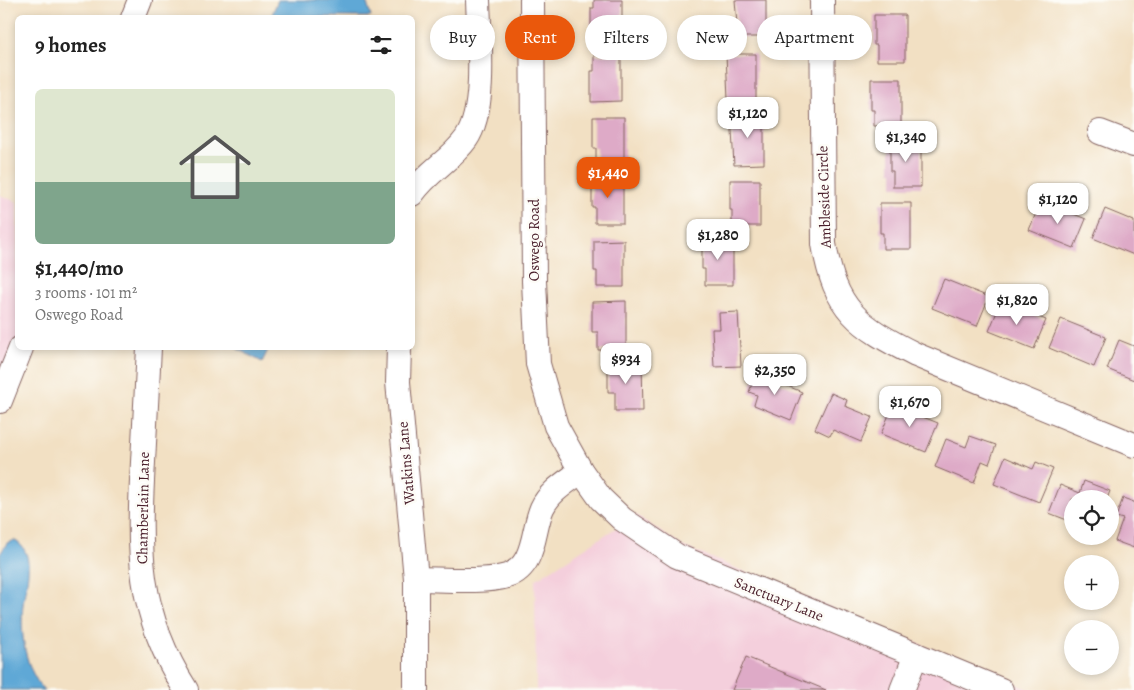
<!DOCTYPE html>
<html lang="en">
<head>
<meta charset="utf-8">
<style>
	:root { --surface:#fff; --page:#f2f2f2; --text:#222; --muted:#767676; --accent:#ea580c }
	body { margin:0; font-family:Alegreya,serif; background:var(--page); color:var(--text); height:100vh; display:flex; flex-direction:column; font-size:19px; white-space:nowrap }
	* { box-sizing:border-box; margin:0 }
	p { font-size:16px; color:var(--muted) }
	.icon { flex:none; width:28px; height:28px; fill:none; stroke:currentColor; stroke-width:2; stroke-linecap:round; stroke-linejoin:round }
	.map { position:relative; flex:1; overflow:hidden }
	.panel { position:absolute; left:15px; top:15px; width:400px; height:335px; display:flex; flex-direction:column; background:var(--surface); border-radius:8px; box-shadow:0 2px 8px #0003 }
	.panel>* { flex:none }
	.guide { position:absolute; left:430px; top:15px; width:475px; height:45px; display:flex; gap:10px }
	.controls { position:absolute; left:1064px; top:490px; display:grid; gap:10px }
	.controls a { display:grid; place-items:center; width:55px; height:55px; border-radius:50%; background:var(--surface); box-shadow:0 2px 8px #0003; font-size:25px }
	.price { position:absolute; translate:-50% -42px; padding:0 11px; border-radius:10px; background:#fff; color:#222; font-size:16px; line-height:32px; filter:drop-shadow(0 1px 2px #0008) }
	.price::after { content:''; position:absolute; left:50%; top:30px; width:15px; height:11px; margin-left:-8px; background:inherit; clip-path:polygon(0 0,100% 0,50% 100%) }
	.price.selected { background:var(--accent); color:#fff }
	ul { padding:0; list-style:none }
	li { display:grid; align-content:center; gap:10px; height:265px; padding:0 20px }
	li span { display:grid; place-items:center; height:155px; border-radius:8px; color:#555 }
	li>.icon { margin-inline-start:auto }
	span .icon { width:90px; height:90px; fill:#fffc; stroke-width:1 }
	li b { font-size:21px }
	h2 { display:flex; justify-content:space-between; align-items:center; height:60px; padding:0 20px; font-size:21px }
	.pill { padding:0 18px; border-radius:22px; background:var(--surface); box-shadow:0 2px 8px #0003; font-size:18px; line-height:45px }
	.pill.selected { background:var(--accent); color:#fff }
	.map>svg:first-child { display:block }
</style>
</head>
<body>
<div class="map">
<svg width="1134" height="690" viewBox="0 0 1134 690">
	<rect width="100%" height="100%" fill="#fdfcf7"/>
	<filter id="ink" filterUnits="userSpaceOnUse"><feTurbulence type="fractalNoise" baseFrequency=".02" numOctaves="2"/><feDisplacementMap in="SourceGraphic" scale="10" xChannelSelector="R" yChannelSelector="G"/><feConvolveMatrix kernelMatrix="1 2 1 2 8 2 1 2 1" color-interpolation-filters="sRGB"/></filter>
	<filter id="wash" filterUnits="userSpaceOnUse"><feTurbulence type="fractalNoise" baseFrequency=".0096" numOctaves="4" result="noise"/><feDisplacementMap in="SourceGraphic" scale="20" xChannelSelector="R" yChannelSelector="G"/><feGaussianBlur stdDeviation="1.12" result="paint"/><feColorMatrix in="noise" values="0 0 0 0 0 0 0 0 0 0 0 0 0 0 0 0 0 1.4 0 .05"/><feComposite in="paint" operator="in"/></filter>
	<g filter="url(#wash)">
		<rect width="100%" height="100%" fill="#f2e0c3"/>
		<!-- built -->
		<g fill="#f4cfdc">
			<path d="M0,195l17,7 1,146 -18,52z"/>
			<path d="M636,515l46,31 349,144h-495l-1,-110z"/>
		</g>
		<!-- water -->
		<g fill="#5ea8d6" stroke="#546480">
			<path d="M278,0h88l5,17h-100z"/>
			<path d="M236,348h27l5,2 -6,12z"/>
			<path d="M14,540c24,13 11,45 9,65 -3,29 2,64 21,85h-44v-136l7,-11z"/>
		</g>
		<g id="blocks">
			<!-- building -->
			<g fill="#deaac7">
				<path d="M594,0h28v39h-31v-31h3z"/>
				<path d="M735,0h31v37h-28z"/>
				<path d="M874,15h31v46h-28v-16h-3z"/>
				<path d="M726,54h30v46h-28z"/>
				<path d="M594,55h27v46l-30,1v-31h3z"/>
				<path d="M871,79h30v47h-27v-16h-3z"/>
				<path d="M731,114h33v50l-30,1z"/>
				<path d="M593,117h31v47h-28v-16h-3z"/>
				<path d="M921,140v47h-28v-16h-3v-30z"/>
				<path d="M623,176v47h-28v-16h-3v-30z"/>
				<path d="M730,180h30v46h-28v-16h-2z"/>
				<path d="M1041,201l45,18 -12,29 -45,-18z"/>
				<path d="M880,203h31v46h-28v-16h-3z"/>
				<path d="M1105,209l29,12v34l-41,-17z"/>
				<path d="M702,239h31v46h-28v-16h-3z"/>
				<path d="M624,240v47h-27v-16h-3v-30z"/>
				<path d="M944,279l45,18 -12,29 -45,-18z"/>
				<path d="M626,301v49h-28v-18h-6v-30z"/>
				<path d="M1001,302l45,18 -12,29 -45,-18z"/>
				<path d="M738,312l3,54 -27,1 -2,-38h8l-1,-16z"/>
				<path d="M1061,319l45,18 -12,30 -45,-19z"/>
				<path d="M1119,340l15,6v34l-27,-11z"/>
				<path d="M608,362h34l1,49h-28v-19h-7z"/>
				<path d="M756,373l46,19 -11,28 -37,-15 3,-10 -8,-3z"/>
				<path d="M831,393l16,7 -2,6 27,11 -11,25 -28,-12 -3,6 -15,-7z"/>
				<path d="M893,405l45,18 -12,29 -45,-18z"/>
				<path d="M970,436l26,9 -7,19 -7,-3 -8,22 -39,-16 11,-28 20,8z"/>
				<path d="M1005,457l28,12 3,-7 17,7 -14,33 -45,-18z"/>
				<path d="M1084,481l26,10 -3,8h-35v23l-23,-9 11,-28 20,8z"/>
				<path d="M1123,498l11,4v46l-19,-7 8,-22 -7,-2z"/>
				<path d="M746,657l80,33h-94z"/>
			</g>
		</g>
	</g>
	<g filter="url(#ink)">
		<use href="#blocks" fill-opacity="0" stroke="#856360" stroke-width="1"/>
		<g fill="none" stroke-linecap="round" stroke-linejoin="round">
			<defs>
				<g id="minor">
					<path d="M532,0l2,281 4,83 18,62 25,45 20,28 21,20 55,37 324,134"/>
					<path d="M822,0l2,244c11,66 34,82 92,111l218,90"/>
					<path d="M133,18l7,-18"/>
					<path d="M1100,132l34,13"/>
					<path d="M412,194c15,-22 39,-34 54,-55 21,-30 13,-102 12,-139"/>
					<path d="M149,348c-2,38 -4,76 -6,114 -5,88 -6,151 43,228"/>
					<path d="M399,348l-1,34 18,197v111"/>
					<path d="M0,401l21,-53"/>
					<path d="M416,579c24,0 68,4 91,-3 29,-10 25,-45 35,-68 8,-17 25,-26 39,-37"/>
					<path d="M902,690l14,-35"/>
				</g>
			</defs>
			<!-- minor casing -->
			<use href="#minor" stroke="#856360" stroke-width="26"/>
			<!-- minor -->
			<use href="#minor" stroke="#fff" stroke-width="24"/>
		</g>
	</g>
	<g text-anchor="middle" stroke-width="5" stroke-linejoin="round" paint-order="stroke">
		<!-- street labels -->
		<g font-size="15" fill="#4a1f2b" stroke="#fdfcf7">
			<text transform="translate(824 197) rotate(-92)" y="5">Ambleside Circle</text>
			<text transform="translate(534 240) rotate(-90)" y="5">Oswego Road</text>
			<text transform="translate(406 463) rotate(-95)" y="5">Watkins Lane</text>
			<text transform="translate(143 508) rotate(-89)" y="5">Chamberlain Lane</text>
			<text transform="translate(779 599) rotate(22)" y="5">Sanctuary Lane</text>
		</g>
	</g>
</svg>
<div class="controls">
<a><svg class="icon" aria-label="locate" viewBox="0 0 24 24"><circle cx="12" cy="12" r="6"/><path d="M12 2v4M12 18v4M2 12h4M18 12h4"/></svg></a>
<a>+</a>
<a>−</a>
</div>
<b class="price" style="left:748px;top:139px">$1,120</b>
<b class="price" style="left:906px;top:163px">$1,340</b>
<b class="price selected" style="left:608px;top:199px">$1,440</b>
<b class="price" style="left:1058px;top:225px">$1,120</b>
<b class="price" style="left:718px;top:261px">$1,280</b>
<b class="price" style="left:1017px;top:326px">$1,820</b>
<b class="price" style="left:626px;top:385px">$934</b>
<b class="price" style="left:775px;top:396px">$2,350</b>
<b class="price" style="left:910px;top:428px">$1,670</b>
<div class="guide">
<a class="pill">Buy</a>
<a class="pill selected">Rent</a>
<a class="pill">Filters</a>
<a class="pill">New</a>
<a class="pill">Apartment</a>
</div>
<section class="panel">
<h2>9 homes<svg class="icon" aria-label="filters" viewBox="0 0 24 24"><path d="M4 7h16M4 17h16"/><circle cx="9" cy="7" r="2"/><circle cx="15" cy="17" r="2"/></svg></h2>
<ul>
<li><span style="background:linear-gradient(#dfe7d0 60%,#7fa58c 0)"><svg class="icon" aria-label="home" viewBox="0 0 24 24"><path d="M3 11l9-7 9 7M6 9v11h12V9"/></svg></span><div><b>$1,440/mo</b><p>3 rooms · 101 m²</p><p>Oswego Road</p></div></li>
</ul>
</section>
</div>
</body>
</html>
